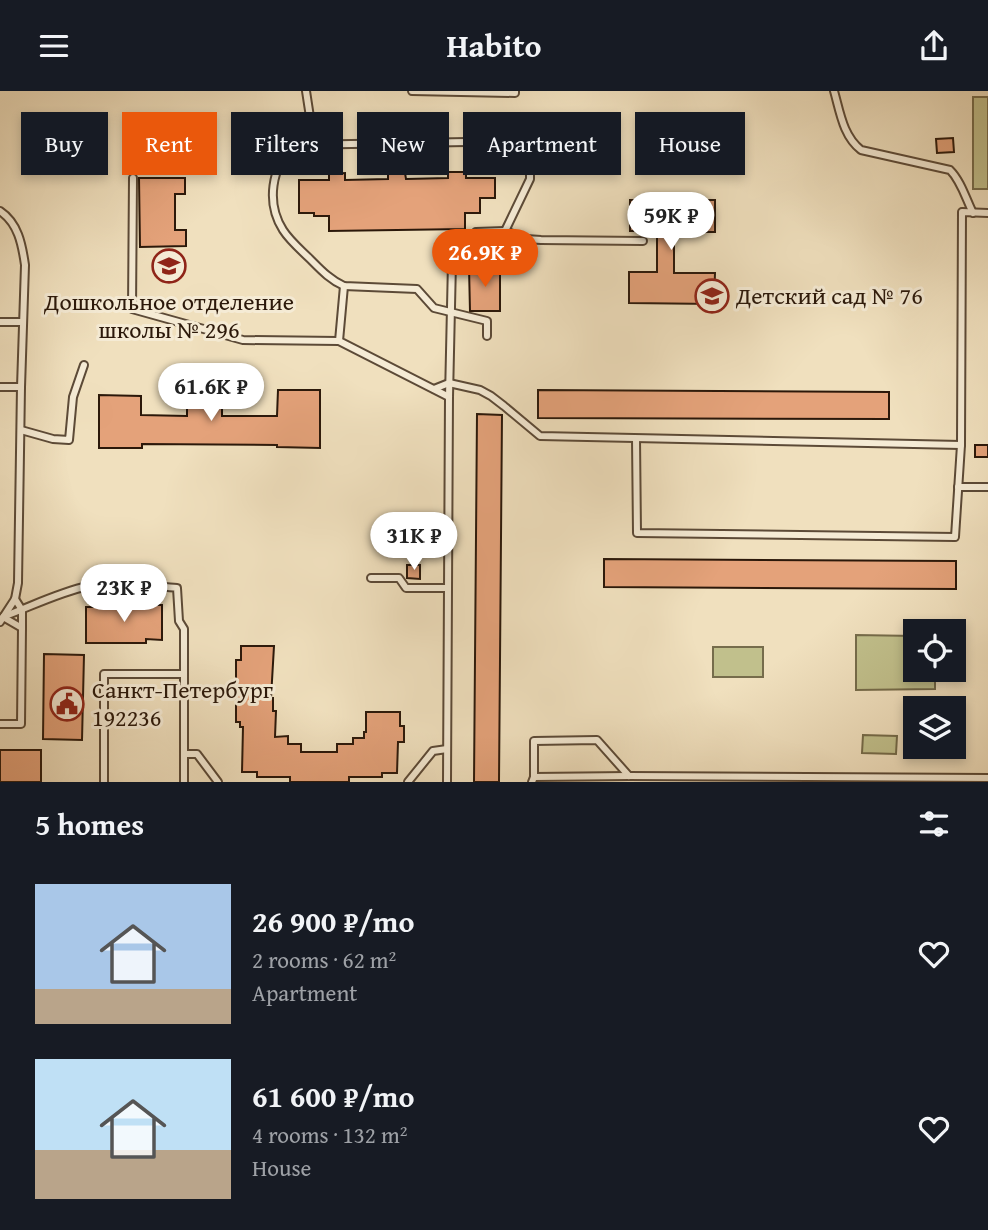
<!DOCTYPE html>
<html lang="en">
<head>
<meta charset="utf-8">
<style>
	:root { --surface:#171b24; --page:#242831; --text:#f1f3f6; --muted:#9ea1a6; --accent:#ea580c }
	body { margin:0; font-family:"Gentium Book Plus",serif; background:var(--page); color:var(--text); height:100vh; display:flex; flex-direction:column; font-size:26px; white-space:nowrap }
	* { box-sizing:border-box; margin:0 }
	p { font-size:23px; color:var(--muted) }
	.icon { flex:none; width:38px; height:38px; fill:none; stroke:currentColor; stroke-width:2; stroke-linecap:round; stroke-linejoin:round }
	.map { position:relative; height:691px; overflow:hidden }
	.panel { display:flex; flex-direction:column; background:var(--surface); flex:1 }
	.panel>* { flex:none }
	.top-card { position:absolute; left:21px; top:21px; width:947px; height:63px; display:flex; gap:14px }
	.buttons { position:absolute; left:903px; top:528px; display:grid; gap:14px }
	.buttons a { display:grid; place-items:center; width:63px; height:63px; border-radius:0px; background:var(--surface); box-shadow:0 4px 10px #0003; font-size:35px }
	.price { position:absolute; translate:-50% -60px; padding:0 16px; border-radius:24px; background:#fff; color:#222; font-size:23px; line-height:46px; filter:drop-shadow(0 2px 4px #0008) }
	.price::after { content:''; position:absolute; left:50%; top:42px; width:21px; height:16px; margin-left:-10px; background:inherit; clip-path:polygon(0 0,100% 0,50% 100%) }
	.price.active { background:var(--accent); color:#fff }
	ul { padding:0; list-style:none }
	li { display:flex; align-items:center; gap:21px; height:175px; padding:0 35px }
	li span { display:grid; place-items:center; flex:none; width:196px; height:140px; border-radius:0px; color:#555 }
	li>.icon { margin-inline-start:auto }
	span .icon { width:84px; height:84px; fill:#fffc; stroke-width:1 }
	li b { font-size:30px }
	h2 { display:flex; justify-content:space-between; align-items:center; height:84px; padding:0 35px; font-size:30px }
	.pill { padding:0 24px; border-radius:0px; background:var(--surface); box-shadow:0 4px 10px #0003; font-size:24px; line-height:63px }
	.pill.active { background:var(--accent); color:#fff }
	header { display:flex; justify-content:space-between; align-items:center; height:91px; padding:0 35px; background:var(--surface); font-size:32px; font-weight:700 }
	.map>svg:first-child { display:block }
</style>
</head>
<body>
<header><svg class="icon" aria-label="menu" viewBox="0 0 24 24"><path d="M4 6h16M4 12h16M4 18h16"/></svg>Habito<svg class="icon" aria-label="share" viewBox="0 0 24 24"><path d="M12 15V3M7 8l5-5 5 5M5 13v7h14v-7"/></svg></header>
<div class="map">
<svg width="988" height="691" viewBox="0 0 988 691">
	<rect width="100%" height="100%" fill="#f0e0be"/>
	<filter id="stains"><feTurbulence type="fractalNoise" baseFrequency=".00286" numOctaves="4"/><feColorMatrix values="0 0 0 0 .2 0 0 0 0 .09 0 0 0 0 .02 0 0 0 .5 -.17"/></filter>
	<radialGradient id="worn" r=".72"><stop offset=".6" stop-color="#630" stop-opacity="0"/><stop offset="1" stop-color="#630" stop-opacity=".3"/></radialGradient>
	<!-- green -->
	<g fill="#c1c08c" stroke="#766c4b" stroke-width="2">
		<rect x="973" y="6" width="15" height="92"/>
		<path d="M856,544l59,1v34h20v19l-79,1z"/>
		<rect x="713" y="556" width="50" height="30"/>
		<path d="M863,644l34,1 -1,18 -34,-1z"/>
	</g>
	<!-- building -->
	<g fill="#e4a27a" stroke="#2b180a" stroke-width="2">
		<path d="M953,47l1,14 -17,1 -1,-14z"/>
		<path d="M448,81h18v6h29v20h-15v15h-15v16l-136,2v-15h-15v-3h-15v-33h30v-6l16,-1v7l43,-1v-6h17l1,6 42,-1z"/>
		<path d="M139,87h46v16h-10v36h11v16l-46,1z"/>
		<path d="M630,109h85v32h-41v41h41l-1,31 -85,-1v-31h28v-41h-27z"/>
		<path d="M469,176h31v44h-30z"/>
		<path d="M278,299h42v58l-43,-1v-2l-135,-1v4h-43v-53l42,1v19l46,1v-23h35v23h55z"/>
		<path d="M538,299l351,2v27l-351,-1z"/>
		<path d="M477,323l25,1 -3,367h-25z"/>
		<rect x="975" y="354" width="13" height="12"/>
		<path d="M604,468l352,2v28l-352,-2z"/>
		<path d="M407,474h13v14l-13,-1z"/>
		<path d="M101,514h61v35l-16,-1v4h-60v-36h15z"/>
		<path d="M241,555h33l-3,52h2v13h3l-1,26 13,-1v8h13v8h36v-8h16v-6h11v-6h2v-20h34v14h4v16h-6l-1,31h-15v4h-33v5h-59v-5h-33v-5h-15l1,-45h-3v-5h-4v-62h5z"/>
		<path d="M44,563l40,1 -2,85 -39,-1z"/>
		<rect x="0" y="659" width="41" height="32"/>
	</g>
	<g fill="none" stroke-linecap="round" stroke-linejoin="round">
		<defs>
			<g id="lane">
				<path d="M306,0l8,52"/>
				<path d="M412,0l103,2v-2"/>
				<path d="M834,0c6,21 9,45 27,59l89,20c11,11 16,29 23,43"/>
				<path d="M133,87l-1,131 111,31 96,1"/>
				<path d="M0,120c18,12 22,33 25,54l-4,122 -3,196 -3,16 -15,23"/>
				<path d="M344,195l-5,55 110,56"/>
				<path d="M0,231h23"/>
				<path d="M487,245v-15l-53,-13 -17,-19 -73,-3c-14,-6 -24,-17 -34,-27 -9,-9 -20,-18 -27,-29 -17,-27 -12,-63 11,-85l236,-4v38l-25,52"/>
				<path d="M0,296h21"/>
				<path d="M434,298l15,-6 31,7 11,6 13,10 36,30 421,9"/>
				<path d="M21,339l32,9 16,1 4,-43 11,-32"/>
				<path d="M636,348l1,94 318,4 6,-92 1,-233 26,1"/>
				<path d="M958,396h30"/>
				<path d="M371,487h28l7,10h42"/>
				<path d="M15,508l7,11v18"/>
				<path d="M5,525c27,-10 55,-24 83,-30 25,-6 63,0 89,2l2,33 5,8v153"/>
				<path d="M0,633h21l1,-96 -19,-11"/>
				<path d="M184,663h13l21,28"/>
				<path d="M534,686l95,-1 359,2"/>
				<path d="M104,691v-108h80"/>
				<path d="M408,691l25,-31 14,-2"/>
				<path d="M447,691l2,-385 3,-135 9,-16 15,-14 29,-1 21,8 15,1 102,1"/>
				<path d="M532,691l2,-5v-36l63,-1 32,36"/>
			</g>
		</defs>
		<!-- lane casing -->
		<use href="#lane" stroke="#5c4a37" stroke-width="10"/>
		<!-- lane -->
		<use href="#lane" stroke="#f5ebd5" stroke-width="6"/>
	</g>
	<!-- icons -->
	<defs>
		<symbol id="school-ring" viewBox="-11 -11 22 22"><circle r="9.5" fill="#f5ebd5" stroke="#8f2418" stroke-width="1.5"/><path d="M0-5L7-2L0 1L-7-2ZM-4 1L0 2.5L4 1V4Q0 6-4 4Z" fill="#8f2418"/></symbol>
		<symbol id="civic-ring" viewBox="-11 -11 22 22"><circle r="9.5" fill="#f5ebd5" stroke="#8f2418" stroke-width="1.5"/><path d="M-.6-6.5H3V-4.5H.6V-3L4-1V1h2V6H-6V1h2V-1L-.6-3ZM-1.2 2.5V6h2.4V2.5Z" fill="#8f2418"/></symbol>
	</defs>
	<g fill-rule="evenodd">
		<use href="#school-ring" x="150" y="156" width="38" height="38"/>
		<use href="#school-ring" x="693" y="186" width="38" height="38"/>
		<use href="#civic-ring" x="48" y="594" width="38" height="38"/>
	</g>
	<g text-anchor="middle" stroke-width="6" stroke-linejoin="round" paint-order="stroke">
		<!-- poi labels -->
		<g font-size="24" fill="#2b180a" stroke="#f5ebd5" text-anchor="start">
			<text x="736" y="213">Детский сад № 76</text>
			<text x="169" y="219" text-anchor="middle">Дошкольное отделение<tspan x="169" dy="28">школы № 296</tspan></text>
			<text x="92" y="607">Санкт-Петербург<tspan x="92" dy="28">192236</tspan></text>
		</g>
	</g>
	<rect width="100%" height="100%" filter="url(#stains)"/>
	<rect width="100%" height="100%" fill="url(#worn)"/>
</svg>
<div class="buttons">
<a><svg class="icon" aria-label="locate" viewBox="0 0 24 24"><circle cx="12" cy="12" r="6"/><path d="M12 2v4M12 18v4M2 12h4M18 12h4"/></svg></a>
<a><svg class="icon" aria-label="layers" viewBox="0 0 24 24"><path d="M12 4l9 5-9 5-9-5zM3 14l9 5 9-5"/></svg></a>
</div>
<b class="price" style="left:671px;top:161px">59K ₽</b>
<b class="price active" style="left:485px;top:198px">26.9K ₽</b>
<b class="price" style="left:211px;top:332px">61.6K ₽</b>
<b class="price" style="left:414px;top:481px">31K ₽</b>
<b class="price" style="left:124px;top:533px">23K ₽</b>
<div class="top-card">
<a class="pill">Buy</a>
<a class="pill active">Rent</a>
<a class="pill">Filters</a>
<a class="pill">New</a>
<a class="pill">Apartment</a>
<a class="pill">House</a>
</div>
</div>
<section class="panel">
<h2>5 homes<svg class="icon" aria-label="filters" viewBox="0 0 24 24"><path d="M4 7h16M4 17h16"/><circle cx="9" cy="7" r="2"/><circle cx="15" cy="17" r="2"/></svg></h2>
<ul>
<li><span style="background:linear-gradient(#a9c7e8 75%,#b9a48a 0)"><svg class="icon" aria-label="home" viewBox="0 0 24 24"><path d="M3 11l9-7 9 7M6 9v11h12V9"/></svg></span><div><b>26 900 ₽/mo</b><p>2 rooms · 62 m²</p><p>Apartment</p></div><svg class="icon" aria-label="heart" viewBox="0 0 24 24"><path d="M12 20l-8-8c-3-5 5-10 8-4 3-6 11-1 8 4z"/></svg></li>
<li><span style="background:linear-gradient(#bfe0f5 65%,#b9a48a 0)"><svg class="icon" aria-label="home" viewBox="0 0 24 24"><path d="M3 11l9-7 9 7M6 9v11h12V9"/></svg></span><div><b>61 600 ₽/mo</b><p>4 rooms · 132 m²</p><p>House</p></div><svg class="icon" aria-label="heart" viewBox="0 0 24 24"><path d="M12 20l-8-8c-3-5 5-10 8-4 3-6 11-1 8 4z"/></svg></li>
</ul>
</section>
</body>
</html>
